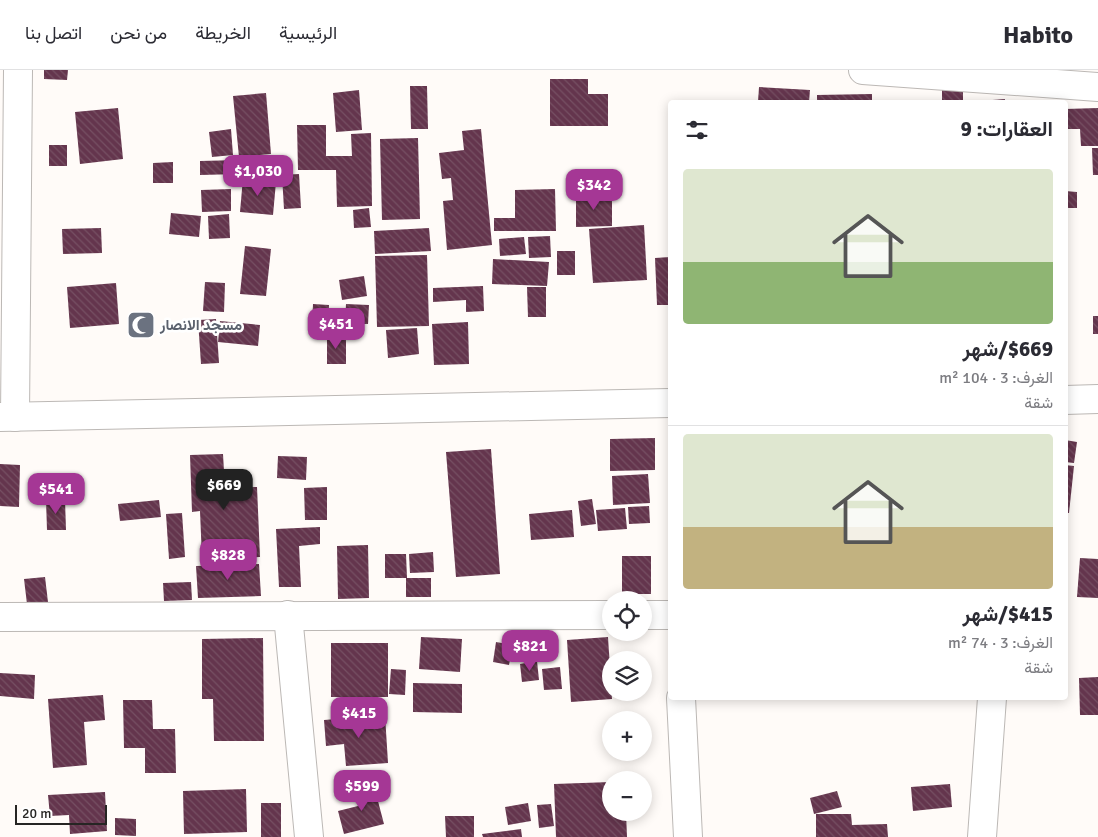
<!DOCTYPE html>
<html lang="ar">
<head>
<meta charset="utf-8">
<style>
	:root { --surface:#fff; --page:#f2f2f3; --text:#2b2b33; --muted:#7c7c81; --line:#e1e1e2; --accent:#a53795 }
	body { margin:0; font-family:Signika,Vazirmatn,sans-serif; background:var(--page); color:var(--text); direction:rtl; height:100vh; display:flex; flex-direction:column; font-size:19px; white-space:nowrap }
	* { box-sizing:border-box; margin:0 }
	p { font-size:16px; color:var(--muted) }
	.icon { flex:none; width:28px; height:28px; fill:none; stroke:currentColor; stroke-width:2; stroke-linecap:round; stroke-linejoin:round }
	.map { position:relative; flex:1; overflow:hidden; direction:ltr }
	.details { position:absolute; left:668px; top:30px; width:400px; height:600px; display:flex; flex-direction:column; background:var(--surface); border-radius:5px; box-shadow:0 2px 12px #0003; direction:rtl }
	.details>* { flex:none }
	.buttons { position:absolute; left:602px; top:521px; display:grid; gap:10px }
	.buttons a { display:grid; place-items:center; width:50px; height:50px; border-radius:50%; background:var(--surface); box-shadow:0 2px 12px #0003; font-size:25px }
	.scale { position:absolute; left:15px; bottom:12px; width:92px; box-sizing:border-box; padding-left:5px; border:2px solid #262523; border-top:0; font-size:14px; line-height:18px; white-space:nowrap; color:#262523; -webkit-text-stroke:4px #fff; paint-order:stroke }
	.price { position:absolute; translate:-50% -42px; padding:0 11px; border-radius:10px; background:var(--accent); color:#fff; font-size:16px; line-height:32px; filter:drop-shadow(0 1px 2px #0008) }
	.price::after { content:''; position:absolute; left:50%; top:30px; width:15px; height:11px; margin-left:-8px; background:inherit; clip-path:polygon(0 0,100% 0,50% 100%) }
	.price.active { background:#222; color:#fff }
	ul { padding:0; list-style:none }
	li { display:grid; align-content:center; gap:10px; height:265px; padding:0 15px }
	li+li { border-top:1px solid var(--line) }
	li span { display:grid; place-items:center; height:155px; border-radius:5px; color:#555 }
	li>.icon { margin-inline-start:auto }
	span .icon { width:90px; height:90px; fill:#fffc; stroke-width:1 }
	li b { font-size:21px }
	h2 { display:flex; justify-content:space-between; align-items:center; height:60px; padding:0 15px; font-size:21px }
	header { display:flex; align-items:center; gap:30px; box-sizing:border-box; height:70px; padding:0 25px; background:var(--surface); border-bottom:1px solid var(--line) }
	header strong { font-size:24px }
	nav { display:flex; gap:28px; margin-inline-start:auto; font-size:18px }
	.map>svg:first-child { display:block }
</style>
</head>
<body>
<header>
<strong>Habito</strong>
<nav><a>الرئيسية</a><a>الخريطة</a><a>من نحن</a><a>اتصل بنا</a></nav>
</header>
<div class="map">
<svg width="1098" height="767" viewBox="0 0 1098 767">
	<defs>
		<pattern id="building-back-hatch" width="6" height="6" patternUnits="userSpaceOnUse" patternTransform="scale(1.25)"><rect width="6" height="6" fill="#64354d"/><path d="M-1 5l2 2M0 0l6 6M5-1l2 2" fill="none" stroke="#765063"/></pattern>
	</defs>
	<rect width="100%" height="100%" fill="#fffbf8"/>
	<!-- building -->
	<g fill="url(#building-back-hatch)">
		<path d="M44,0h24l-1,10 -23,-1z"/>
		<path d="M550,9h38v15h20v32h-58z"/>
		<path d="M942,13l21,1v17h-21z"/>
		<path d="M410,16h17l1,43h-17z"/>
		<path d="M759,17l51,3 -1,12h-51z"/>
		<path d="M359,20l3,40 -26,2 -3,-39z"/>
		<path d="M266,23l5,61 -32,3 -6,-61z"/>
		<path d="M872,24v8h-55v-7z"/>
		<path d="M1005,29v3h-25v-1z"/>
		<path d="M118,38l5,51 -43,5 -5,-52z"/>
		<path d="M1098,38v38h-17l-1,-17h-15v-20z"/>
		<path d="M297,55h29v31h26l-1,-22 20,-1 1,73 -35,1 -1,-37h-38z"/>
		<path d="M231,59l2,26 -21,2 -3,-25z"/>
		<path d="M481,59l11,116 -45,5 -4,-49 10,-1 -2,-22 -9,1 -3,-26 25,-3 -2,-19z"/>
		<path d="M418,68l2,81 -38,1 -2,-81z"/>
		<rect x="49" y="75" width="18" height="21"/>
		<path d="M1092,78h6v27h-5z"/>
		<path d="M240,90v14l-40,1v-14z"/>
		<path d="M173,92v21h-20v-20z"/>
		<path d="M299,104l2,34 -17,1 -2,-34z"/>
		<path d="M243,108l33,4 -3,33 -33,-3z"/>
		<path d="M231,119v22l-29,1 -1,-22z"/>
		<path d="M555,119l1,42h-62v-13h21v-28z"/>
		<path d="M1065,121l12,1v16h-12z"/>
		<path d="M576,126h36v30l-36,1z"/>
		<path d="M369,138l2,19 -17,1 -1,-18z"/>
		<path d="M171,143l30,3 -2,21 -30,-3z"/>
		<path d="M229,144l1,24 -21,1 -1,-23z"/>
		<path d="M644,155l3,55 -54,3 -4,-54z"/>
		<path d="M101,158l1,25 -39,1 -1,-25z"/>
		<path d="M429,158l2,23 -56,3 -1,-23z"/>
		<path d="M550,166l1,21 -22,1 -1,-21z"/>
		<path d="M524,167l2,17 -26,2 -1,-17z"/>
		<path d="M245,176l26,3 -5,47 -26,-2z"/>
		<rect x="557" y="181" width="18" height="24"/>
		<path d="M427,185l2,71 -52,1 -2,-71z"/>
		<path d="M670,187v48h-13l-2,-47z"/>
		<path d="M493,189l56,3 -2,24 -55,-2z"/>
		<path d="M364,206l3,20 -25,4 -3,-20z"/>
		<path d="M205,212l20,1 -1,29 -21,-1z"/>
		<path d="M116,213l3,41 -49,4 -3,-41z"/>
		<path d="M483,216l1,25 -18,1v-12l-33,2v-14z"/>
		<path d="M527,217h19v30h-18z"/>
		<path d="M313,234l16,1 -1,21h-16z"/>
		<path d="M346,234l23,1 -1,19h-23z"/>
		<rect x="1093" y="246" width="5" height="18"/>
		<path d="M216,249l3,44 -18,1 -3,-44z"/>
		<path d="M220,251l40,4 -2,21 -40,-4z"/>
		<path d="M468,252l1,42 -35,1 -2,-41z"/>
		<path d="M417,258l2,26 -31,4 -2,-28z"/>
		<rect x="327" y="265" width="19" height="29"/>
		<path d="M655,368v32l-45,1v-32z"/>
		<path d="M1065,370l12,2 -3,21 -9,-1z"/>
		<path d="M491,379l9,125 -44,3 -10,-125z"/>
		<path d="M223,384l2,34 32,-1 3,70 -58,2 -2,-48 -8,1 -2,-57z"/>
		<path d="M278,386l29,1 -1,23 -29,-2z"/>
		<path d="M0,394l20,1 -1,42 -19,-1z"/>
		<path d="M1065,395l9,1 -5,47h-4z"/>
		<path d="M648,404l2,29 -37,2 -1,-29z"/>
		<path d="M327,417v33h-22l-1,-32z"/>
		<path d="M592,429l4,25 -15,2 -3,-25z"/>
		<path d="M46,430h19l1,30h-19z"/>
		<path d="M159,430l2,17 -41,4 -2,-17z"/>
		<path d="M649,436l1,17 -21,1 -1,-17z"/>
		<path d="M625,438l2,21 -29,2 -2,-21z"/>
		<path d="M572,440l2,27 -43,3 -2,-26z"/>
		<path d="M182,443l3,44 -16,2 -3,-45z"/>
		<path d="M320,457v17l-21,2 2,41h-22l-3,-58z"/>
		<path d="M368,475l1,53 -31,1 -1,-53z"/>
		<path d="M433,482l1,20 -24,1 -1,-19z"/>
		<path d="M385,484h21l1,24h-22z"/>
		<rect x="622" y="486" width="29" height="38"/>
		<path d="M1080,488l18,1v39l-21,-1z"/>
		<path d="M259,494l2,32 -63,2 -2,-32z"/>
		<path d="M45,507l3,25 -21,2 -3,-25z"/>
		<rect x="406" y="508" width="25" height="19"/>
		<path d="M191,512l1,18 -28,1 -1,-18z"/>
		<path d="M421,567l41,2 -2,33 -41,-3z"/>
		<path d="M608,567l4,62 -41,3 -4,-62z"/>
		<path d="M263,568l1,103h-50l-1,-42h-11v-60z"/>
		<path d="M496,572l17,3 -4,20 -16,-3z"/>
		<rect x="331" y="573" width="57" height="54"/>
		<path d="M537,591l2,19 -17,2 -2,-18z"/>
		<path d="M560,597l2,22 -18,1 -2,-21z"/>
		<path d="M391,599l15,1 -1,25 -16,-1z"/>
		<path d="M0,603l35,2 -1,24 -34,-3z"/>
		<path d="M1098,607v38h-18l-1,-37z"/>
		<path d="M413,613l49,1v29l-49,-1z"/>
		<path d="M103,625l2,25 -21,2 3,43 -34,3 -5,-69z"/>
		<path d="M123,630h29l1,29h22l1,44h-31v-25h-21z"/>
		<path d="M385,645l3,48 -42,3 -2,-22 -18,2 -2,-26z"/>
		<path d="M611,712v30h15l1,25h-71l-2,-53z"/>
		<path d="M950,714l2,23 -39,4 -2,-24z"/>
		<path d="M374,716l10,38 -40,10 -6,-23 20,-5 -3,-15z"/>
		<path d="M246,719l1,43 -63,2 -1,-43z"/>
		<path d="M837,721l5,16 -28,7 -4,-16z"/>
		<path d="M105,722l2,39 -37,3 -1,-19 -19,1 -2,-21z"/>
		<rect x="261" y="733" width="20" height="34"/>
		<path d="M528,733l3,18 -23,4 -3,-18z"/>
		<path d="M551,734l3,22 -15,2 -2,-23z"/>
		<path d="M816,744h35l1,11 35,-1 1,13h-72z"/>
		<path d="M445,746h29v21h-28z"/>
		<path d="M115,748l21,1v17l-21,-1z"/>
		<path d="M521,759l1,8h-39l-1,-3z"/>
	</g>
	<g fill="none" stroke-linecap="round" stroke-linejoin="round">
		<defs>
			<g id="minor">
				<path d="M863,0l235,17"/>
				<path d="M1065,330l33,-1"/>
				<path d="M0,347l670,-14"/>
				<path d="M15,347l3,-347"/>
				<path d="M288,545l21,222"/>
				<path d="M644,545h26"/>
				<path d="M0,547l611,-2"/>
				<path d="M681,628l7,139"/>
				<path d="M982,767l10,-139"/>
			</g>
		</defs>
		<!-- minor casing -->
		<use href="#minor" stroke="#bcb8b5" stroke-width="30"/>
		<!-- minor -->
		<use href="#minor" stroke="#fff" stroke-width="28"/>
	</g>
	<!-- icons -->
	<defs>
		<symbol id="mosque-square" viewBox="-11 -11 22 22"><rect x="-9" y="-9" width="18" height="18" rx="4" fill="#6b7280" stroke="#fff"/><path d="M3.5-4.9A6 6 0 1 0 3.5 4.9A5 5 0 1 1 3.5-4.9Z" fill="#fff"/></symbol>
	</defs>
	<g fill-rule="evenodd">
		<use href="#mosque-square" x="125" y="239" width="32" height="32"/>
	</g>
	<g text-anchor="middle" stroke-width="5" stroke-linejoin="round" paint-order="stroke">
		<!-- worship labels -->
		<g font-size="15" font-weight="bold" fill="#5b616d" stroke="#fff" text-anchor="start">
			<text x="160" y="260">مسجد الانصار</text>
		</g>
	</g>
</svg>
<div class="buttons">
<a><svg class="icon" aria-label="locate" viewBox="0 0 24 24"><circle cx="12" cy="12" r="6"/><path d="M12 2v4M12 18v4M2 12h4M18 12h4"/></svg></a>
<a><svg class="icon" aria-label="layers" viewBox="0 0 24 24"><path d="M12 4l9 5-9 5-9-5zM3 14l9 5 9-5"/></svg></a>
<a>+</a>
<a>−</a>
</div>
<div class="scale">20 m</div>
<b class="price" style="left:258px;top:127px">$1,030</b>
<b class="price" style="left:594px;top:141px">$342</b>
<b class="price" style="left:336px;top:280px">$451</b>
<b class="price active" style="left:224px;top:441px">$669</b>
<b class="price" style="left:56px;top:445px">$541</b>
<b class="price" style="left:228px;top:511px">$828</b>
<b class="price" style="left:530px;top:602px">$821</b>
<b class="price" style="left:359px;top:669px">$415</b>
<b class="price" style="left:362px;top:742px">$599</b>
<section class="details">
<h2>العقارات: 9<svg class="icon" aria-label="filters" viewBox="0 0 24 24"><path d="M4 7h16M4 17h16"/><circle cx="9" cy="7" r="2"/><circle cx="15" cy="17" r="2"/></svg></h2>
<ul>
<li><span style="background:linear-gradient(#dfe7d0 60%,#8fb573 0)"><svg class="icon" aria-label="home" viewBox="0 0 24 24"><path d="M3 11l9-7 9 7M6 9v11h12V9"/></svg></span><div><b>$669/شهر</b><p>الغرف: 3 · 104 m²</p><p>شقة</p></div></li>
<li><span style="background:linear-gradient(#dfe7d0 60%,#c2b280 0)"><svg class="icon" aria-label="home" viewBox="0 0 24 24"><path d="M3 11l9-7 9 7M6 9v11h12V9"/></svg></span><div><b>$415/شهر</b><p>الغرف: 3 · 74 m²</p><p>شقة</p></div></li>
</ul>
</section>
</div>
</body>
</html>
